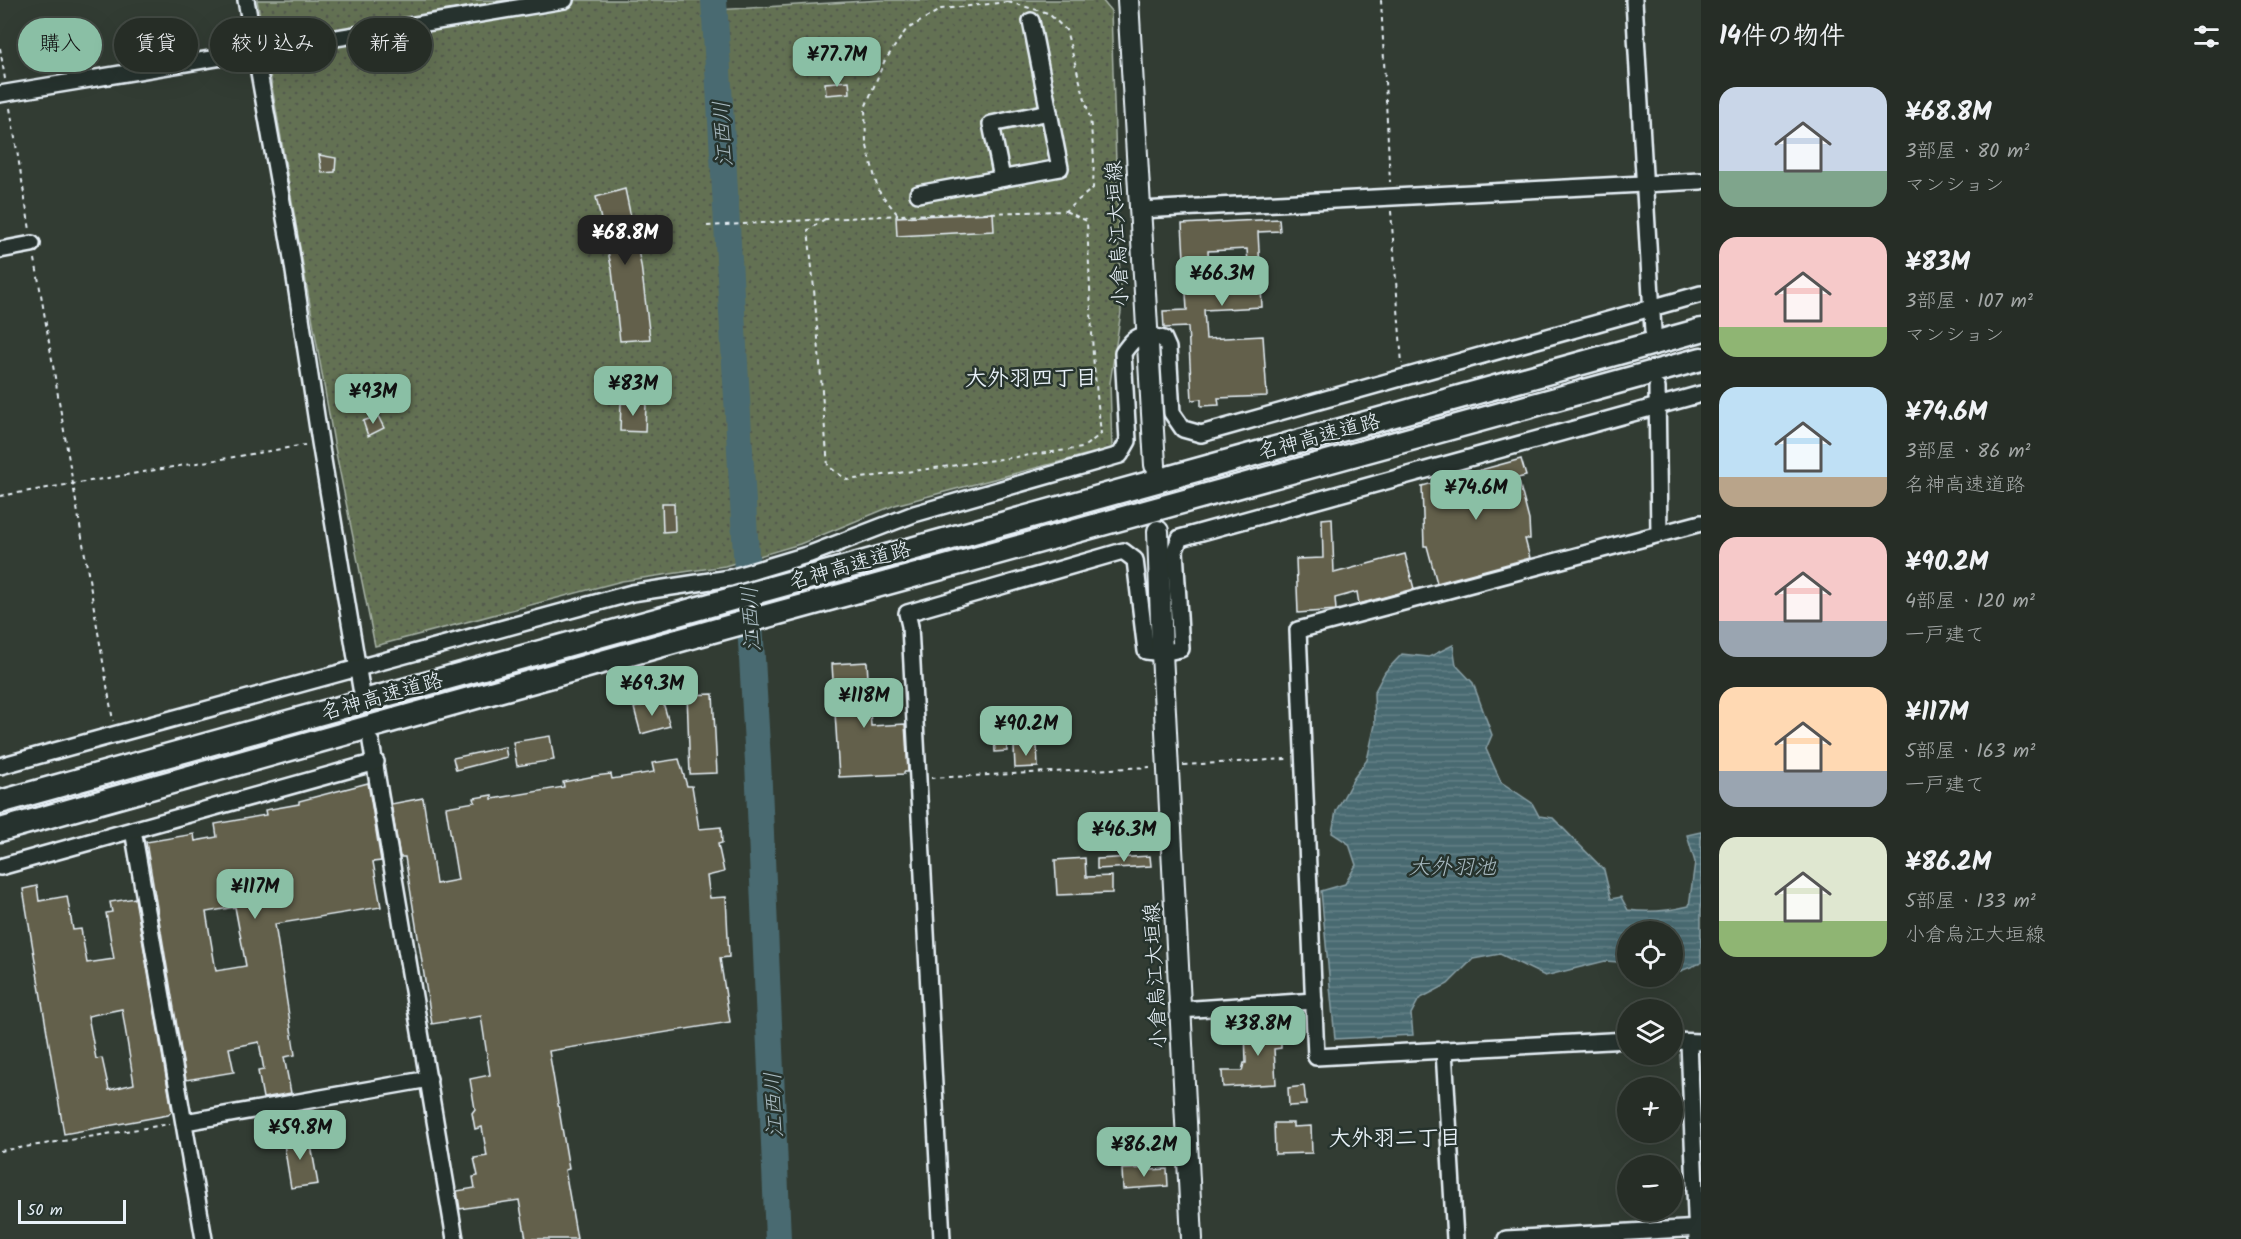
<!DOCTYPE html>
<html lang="ja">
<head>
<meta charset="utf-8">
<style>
	:root { --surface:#262d26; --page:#2e352e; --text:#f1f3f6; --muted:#a4a8a7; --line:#424943; --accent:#8abfa5 }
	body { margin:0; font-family:Kalam,"Klee One",sans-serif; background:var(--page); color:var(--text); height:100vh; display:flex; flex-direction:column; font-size:22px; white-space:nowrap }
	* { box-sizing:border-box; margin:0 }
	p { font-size:20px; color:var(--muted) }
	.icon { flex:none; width:33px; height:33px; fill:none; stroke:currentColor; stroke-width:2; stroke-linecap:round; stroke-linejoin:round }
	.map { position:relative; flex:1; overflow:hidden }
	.drawer { display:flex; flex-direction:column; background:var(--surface); width:540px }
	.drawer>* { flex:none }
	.guide { position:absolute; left:18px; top:18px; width:570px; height:54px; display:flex; gap:12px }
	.fabs { position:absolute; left:1617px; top:921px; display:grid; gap:12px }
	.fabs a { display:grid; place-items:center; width:66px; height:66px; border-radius:50%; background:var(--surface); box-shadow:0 6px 24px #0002,0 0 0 2px var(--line); font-size:30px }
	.scale { position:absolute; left:18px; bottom:15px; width:108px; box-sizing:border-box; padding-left:6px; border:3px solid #e8f1f8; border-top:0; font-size:16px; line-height:21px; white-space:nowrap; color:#e8f1f8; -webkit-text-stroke:4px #26332d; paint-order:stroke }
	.price { position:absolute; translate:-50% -51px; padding:0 14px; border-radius:12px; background:var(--accent); color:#111; font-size:20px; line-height:39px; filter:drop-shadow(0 2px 3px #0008) }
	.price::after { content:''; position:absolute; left:50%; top:36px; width:18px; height:14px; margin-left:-9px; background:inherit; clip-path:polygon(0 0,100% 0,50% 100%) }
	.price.active { background:#222; color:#fff }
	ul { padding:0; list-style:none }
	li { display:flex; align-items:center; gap:18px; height:150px; padding:0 18px }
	li span { display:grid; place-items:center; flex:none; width:168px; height:120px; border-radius:18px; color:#555 }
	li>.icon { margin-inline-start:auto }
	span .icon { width:72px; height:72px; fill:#fffc; stroke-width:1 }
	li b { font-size:26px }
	h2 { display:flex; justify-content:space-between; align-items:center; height:72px; padding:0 18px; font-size:26px }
	.tag { padding:0 21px; border-radius:27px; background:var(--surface); box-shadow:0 6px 24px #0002,0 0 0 2px var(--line); font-size:21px; line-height:54px }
	.tag.active { background:var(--accent); color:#111 }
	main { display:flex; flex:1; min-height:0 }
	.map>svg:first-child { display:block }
</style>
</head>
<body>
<main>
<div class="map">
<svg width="1701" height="1239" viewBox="0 0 1701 1239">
	<defs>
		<pattern id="park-dots" width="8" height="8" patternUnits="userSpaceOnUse" patternTransform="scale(1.5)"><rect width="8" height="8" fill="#637153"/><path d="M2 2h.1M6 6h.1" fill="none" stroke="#535a4e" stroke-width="1.8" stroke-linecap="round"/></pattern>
		<pattern id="water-rules" width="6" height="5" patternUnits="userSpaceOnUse" patternTransform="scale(1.5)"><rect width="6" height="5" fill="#4a6a71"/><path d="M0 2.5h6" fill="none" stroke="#648086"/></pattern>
	</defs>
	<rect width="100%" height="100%" fill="#323c33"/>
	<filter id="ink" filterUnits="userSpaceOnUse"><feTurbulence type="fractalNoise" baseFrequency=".0167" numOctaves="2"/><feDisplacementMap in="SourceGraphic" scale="12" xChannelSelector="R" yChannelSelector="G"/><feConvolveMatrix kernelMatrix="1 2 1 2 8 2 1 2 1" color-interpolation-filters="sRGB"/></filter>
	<g filter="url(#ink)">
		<!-- park -->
		<path fill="url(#park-dots)" stroke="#a6b1a6" stroke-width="1.5" d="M257,0h457l1,10 167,-10h220l9,11 10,301 -11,71 2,65 -217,57 -95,39 -75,22 -103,15 -247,65 -41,-203z"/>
		<!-- water -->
		<path fill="url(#water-rules)" stroke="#89a0a7" stroke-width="1.5" d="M1453,645l3,20 17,18 19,52 -6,14 15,33 31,21 7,13 14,2 51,52 7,29 10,-2 7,13c22,3 40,1 61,-4l6,-44 -8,-27 14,-3v131l-28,11 -1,-42h-44l-1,36 -8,-6 -14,-1 -60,15 -45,-22 -27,5 -25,25 -29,15 -8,15 2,21 -78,4 -14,-148 24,-7 11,-19 -7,-21 -17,-11 4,-22 18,-33 13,-18 8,-35 -1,-32 11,-21 17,-18 27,3z"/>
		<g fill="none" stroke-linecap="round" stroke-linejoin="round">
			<!-- river -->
			<path stroke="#4a6a71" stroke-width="26" d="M714,0l44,762 20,477"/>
		</g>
		<!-- building -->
		<g fill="#63604c" stroke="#e8f1f8" stroke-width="1.5" fill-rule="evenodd">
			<path d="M849,81l1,12 -24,2 -1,-12z"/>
			<path d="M319,155l17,3 -1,14 -13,1z"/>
			<path d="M625,189l16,76 9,74 -30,2 -8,-71 -16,-73z"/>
			<path d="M993,213l1,18 -97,5 -1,-19z"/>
			<path d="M1279,219l1,12 -22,1 4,75 -58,3 2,29 57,-3 4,60 -49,2 1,7 -18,1v-7l-9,1 -4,-73 -24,1 -1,-17 24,-1 -5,-86zM1247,249l2,29 -39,2 -2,-29z"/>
			<path d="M621,403h25l-1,29 -25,-1z"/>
			<path d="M378,416l6,12 -16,8 -5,-15z"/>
			<path d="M1521,459l5,17 -8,2 11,42 1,19h-5l5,19 -93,25 -10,-37h-3l-2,-60z"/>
			<path d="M662,503h12l1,28 -12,1z"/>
			<path d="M1332,518l2,55 71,-19 9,35 -55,15 -2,-12 -22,6 1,12 -38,3 -2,-54 27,-1 -1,-39z"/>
			<path d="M867,662l4,64 34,-2 3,48h-4v2l-65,3 -7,-113z"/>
			<path d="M713,694l4,79 -27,1 -3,-79z"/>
			<path d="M662,699l8,27 -29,8 -7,-26z"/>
			<path d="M550,736l4,24 -37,6 -4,-24z"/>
			<path d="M994,736h12l1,15 -12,1z"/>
			<path d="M1037,746l1,21 -23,1 -1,-21z"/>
			<path d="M505,747l2,10 -51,13 -3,-12z"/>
			<path d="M679,759l8,27h5l7,43 22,-2 1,16 -4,1 6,28 -17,4 3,22 16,-1 3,60 -9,1 10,64 -181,29 20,118 -4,1 12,69h-51l-7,-39 -59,9 -3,-18 18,-3 -2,-11 5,-1 -4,-18 13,-2 -5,-29 -7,2 -3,-16 3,-4 -5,-30 20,-4 -9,-59 -49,8 -27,-167h-5l-9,-53 32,-6 13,86 22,-4 -12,-73 29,-5 -1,-4 18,-3v4l72,-12 -1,-5 32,-6 16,-2 1,5 42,-7 -2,-9z"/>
			<path d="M368,783l13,78 -8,1 8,45 -106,17 20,131 -11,2 7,36 -28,5 -5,-27 6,-1 -5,-28 -30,6 5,24 -48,8 -40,-238 48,-8 1,7 22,-4 -2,-13 51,-9 -1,-5 34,-6v-3zM235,907l11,59 -30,5 -10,-59z"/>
			<path d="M1150,856l1,10 -54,3v-10z"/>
			<path d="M1085,858l1,19 26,-1v17l-55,2 -2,-35z"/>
			<path d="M37,886l2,15 28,-5 6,34 8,-1 6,34 27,-4 -8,-46 6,-1 -2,-10 25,-4 37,213 -4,4 -104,19 -41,-245zM122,1009l12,75 -25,6 -7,-32 -6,1 -8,-43z"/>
			<path d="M1268,1026l21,1 1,14h-9v7l-7,1 2,35 -53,3 -1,-16h20l2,-8h2l-1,-35z"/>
			<path d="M1304,1086l2,19 -17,1 -1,-18z"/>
			<path d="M1274,1123h19v4l18,-1 1,27 -37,1z"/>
			<path d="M309,1134l9,50 -27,4 -8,-50z"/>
			<path d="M1150,1168v2l17,-1 1,17 -45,3 -1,-20z"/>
		</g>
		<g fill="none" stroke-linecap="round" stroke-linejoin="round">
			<defs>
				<g id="minor">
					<path d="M246,0l45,252 29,190 41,246"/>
					<path d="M1634,0l19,331"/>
					<path d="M0,94l565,-94"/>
					<path d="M1002,178l-11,-54 58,-12"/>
					<path d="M918,194l142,-26 -29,-147"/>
					<path d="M1141,210l560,-29"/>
					<path d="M0,250l32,-6"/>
					<path d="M1657,388l2,146"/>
					<path d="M371,742l84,497"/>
					<path d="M0,766l632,-173 98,-15 80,-24 104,-40 206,-59 8,-14 -5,-88c14,-20 18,-20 41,-14l4,9 4,65 11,16 18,5 500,-140"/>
					<path d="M133,830l71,409"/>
					<path d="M0,867l376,-105"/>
					<path d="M1180,1010l134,-9"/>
					<path d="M1628,1040l-312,17 -18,-427 403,-107"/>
					<path d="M1672,1041l29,1"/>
					<path d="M1689,1042l8,197"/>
					<path d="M1444,1050l11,189"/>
					<path d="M185,1122l244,-43"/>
					<path d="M942,1239l-32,-613 -3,-13 216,-62 12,9 11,91 16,2 19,-4 -6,-99 5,-12 521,-144"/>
					<path d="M1506,1239l195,-11"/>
				</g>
				<g id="major">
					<path d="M1128,0l27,465"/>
					<path d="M1158,531l4,122 30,586"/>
				</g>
				<g id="highway">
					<path d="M0,802l1701,-472"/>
					<path d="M0,830l713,-199 988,-272"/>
				</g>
			</defs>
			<!-- minor casing -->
			<use href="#minor" stroke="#e8f1f8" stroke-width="20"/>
			<!-- major casing -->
			<use href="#major" stroke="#e8f1f8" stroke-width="24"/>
			<!-- highway casing -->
			<use href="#highway" stroke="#e8f1f8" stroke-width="27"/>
			<!-- path -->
			<g stroke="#e8f1f8" stroke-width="2" stroke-dasharray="4.5 4.5" stroke-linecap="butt">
				<path d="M1381,0l9,182"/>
				<path d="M1008,2l40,11 18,17 24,88 4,39 -1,31 -28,23 -167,4 -20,-25 -12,-48 -1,-34 19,-46 22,-32 35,-21z"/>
				<path d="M0,48l5,31"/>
				<path d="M10,108l20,122"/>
				<path d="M1391,211l11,153"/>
				<path d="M825,219l-17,11c9,79 13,157 20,236l19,14 235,-32 19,-14 -8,-78 -6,-135 -22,-10"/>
				<path d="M707,226l191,-11"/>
				<path d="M35,259l78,462"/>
				<path d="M0,496l305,-51"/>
				<path d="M1183,765l105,-6"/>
				<path d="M931,778l219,-11"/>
				<path d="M0,1151l170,-27"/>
			</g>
			<!-- minor -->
			<use href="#minor" stroke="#26332d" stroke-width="15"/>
			<!-- major -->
			<use href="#major" stroke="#26332d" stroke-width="20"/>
			<!-- highway -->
			<use href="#highway" stroke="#26332d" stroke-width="22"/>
		</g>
	</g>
	<g text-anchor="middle" stroke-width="5" stroke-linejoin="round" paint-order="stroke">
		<!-- street labels -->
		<g font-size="21" fill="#e8f1f8" stroke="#26332d">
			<text transform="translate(1117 234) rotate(-93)" y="7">小倉烏江大垣線</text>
			<text transform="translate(1319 436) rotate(-15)" y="7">名神高速道路</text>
			<text transform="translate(850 565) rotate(-16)" y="7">名神高速道路</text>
			<text transform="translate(382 696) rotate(-16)" y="7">名神高速道路</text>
			<text transform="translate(1155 976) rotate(-93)" y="7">小倉烏江大垣線</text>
		</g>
		<!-- water labels -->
		<g font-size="22" font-style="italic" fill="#a9bbc2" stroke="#26332d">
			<text transform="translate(722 134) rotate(-93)" y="8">江西川</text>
			<text transform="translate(750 619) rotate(-93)" y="8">江西川</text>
			<text x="1452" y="874">大外羽池</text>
			<text transform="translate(773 1105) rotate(-92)" y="8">江西川</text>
		</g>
		<!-- neighbourhood labels -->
		<g font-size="22" font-weight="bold" fill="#e8f1f8" stroke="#26332d">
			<text x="1031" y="385">大外羽四丁目</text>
			<text x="1395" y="1145">大外羽二丁目</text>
		</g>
	</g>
</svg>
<div class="fabs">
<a><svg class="icon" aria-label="locate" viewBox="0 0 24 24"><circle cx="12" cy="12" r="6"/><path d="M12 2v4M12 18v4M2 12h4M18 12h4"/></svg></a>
<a><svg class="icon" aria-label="layers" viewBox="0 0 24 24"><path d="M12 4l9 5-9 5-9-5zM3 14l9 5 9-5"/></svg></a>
<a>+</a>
<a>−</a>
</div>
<div class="scale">50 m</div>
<b class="price" style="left:837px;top:88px">¥77.7M</b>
<b class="price active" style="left:625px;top:266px">¥68.8M</b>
<b class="price" style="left:1222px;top:307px">¥66.3M</b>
<b class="price" style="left:633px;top:417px">¥83M</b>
<b class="price" style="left:373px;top:425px">¥93M</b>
<b class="price" style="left:1476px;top:521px">¥74.6M</b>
<b class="price" style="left:652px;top:717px">¥69.3M</b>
<b class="price" style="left:864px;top:729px">¥118M</b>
<b class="price" style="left:1026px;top:757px">¥90.2M</b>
<b class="price" style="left:1124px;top:863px">¥46.3M</b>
<b class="price" style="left:255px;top:920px">¥117M</b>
<b class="price" style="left:1258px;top:1057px">¥38.8M</b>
<b class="price" style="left:300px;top:1161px">¥59.8M</b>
<b class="price" style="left:1144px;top:1178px">¥86.2M</b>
<div class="guide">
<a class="tag active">購入</a>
<a class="tag">賃貸</a>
<a class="tag">絞り込み</a>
<a class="tag">新着</a>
</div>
</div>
<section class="drawer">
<h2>14件の物件<svg class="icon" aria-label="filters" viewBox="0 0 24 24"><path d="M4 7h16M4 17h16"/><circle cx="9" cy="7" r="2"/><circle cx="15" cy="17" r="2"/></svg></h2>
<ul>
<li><span style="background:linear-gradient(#c9d6e8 70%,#7fa58c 0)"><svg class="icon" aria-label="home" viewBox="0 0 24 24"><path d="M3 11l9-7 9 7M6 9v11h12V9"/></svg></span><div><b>¥68.8M</b><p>3部屋 · 80 m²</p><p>マンション</p></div></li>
<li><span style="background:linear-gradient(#f6c9c9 75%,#8fb573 0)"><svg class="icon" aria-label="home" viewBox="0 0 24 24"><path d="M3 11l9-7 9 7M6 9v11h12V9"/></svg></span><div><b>¥83M</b><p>3部屋 · 107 m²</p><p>マンション</p></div></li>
<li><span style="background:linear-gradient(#bfe0f5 75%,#b9a48a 0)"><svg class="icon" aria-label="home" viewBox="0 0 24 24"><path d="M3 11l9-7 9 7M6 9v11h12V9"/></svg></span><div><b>¥74.6M</b><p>3部屋 · 86 m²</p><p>名神高速道路</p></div></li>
<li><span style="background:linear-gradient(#f6c9c9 70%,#9aa5b1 0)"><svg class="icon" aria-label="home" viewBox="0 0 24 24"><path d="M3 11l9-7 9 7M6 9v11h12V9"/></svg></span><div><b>¥90.2M</b><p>4部屋 · 120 m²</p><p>一戸建て</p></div></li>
<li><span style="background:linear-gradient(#ffd9b3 70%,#9aa5b1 0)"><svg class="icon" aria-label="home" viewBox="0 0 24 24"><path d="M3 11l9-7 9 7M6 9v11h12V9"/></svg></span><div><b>¥117M</b><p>5部屋 · 163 m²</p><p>一戸建て</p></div></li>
<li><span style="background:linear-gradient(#dfe7d0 70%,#8fb573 0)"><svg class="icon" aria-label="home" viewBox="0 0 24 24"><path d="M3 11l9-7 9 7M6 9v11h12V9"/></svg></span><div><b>¥86.2M</b><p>5部屋 · 133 m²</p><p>小倉烏江大垣線</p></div></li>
</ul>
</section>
</main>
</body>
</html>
